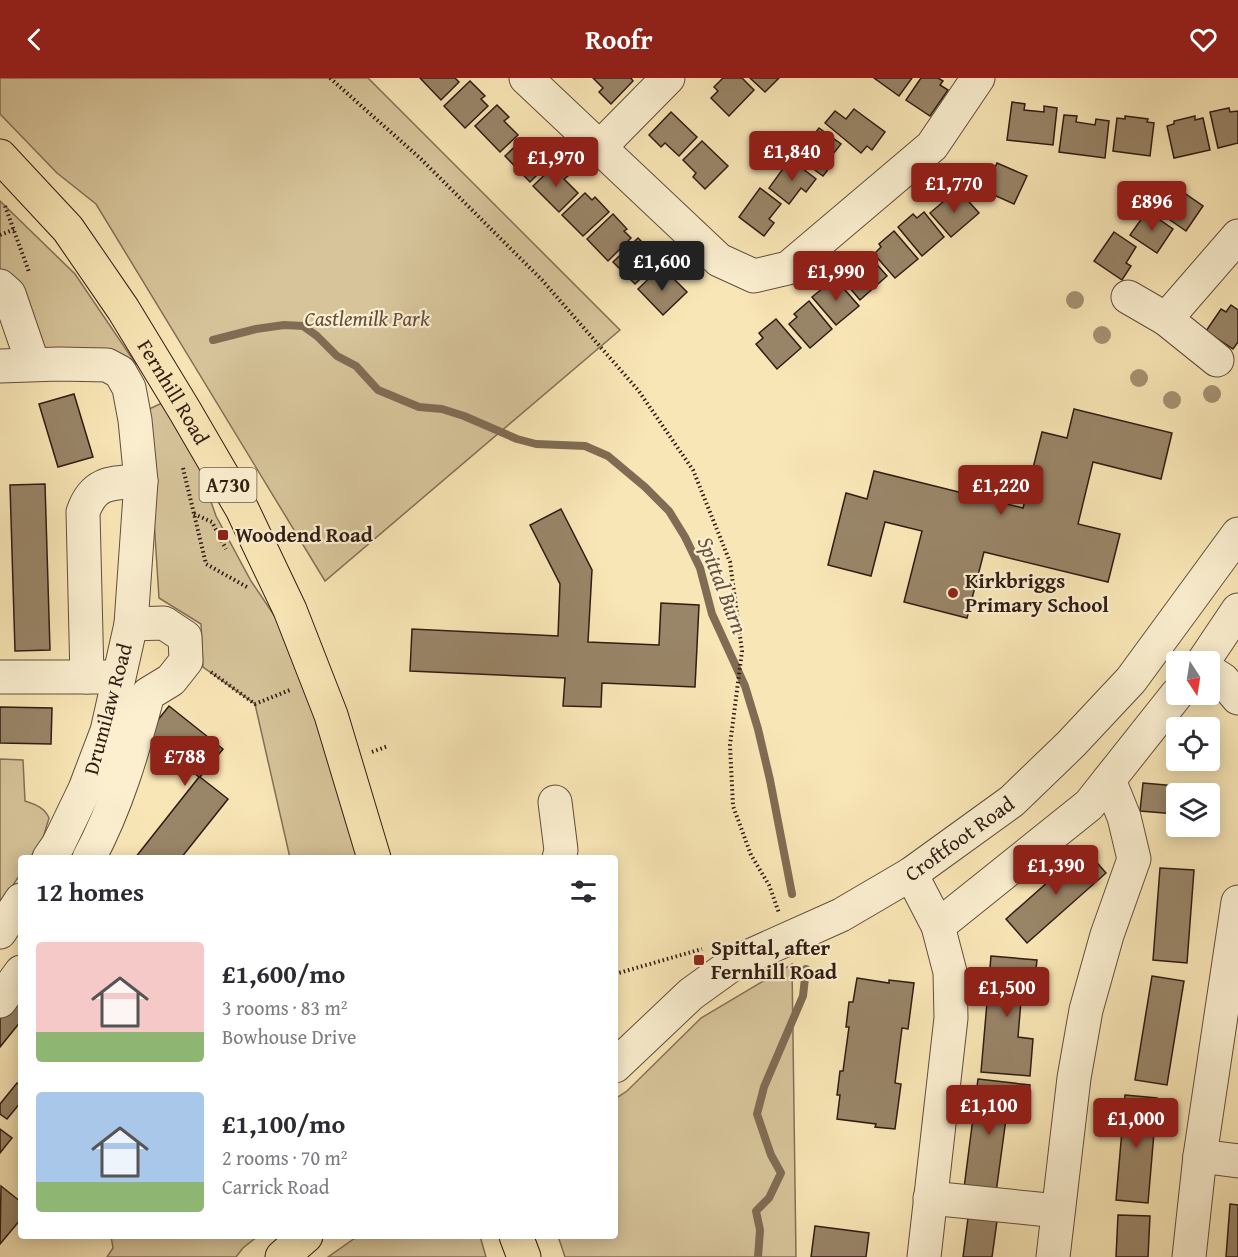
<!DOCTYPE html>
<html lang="en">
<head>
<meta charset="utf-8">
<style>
	:root { --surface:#fff; --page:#f7f7f7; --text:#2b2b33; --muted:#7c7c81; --accent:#8f2418 }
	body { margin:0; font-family:"Gentium Book Plus",serif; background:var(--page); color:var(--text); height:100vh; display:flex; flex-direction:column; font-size:22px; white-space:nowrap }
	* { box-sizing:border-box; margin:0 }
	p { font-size:20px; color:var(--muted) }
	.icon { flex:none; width:33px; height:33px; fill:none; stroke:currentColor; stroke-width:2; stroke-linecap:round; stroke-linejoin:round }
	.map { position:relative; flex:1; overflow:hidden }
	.details { position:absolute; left:18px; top:777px; width:600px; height:384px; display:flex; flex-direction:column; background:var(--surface); border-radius:6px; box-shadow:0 3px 15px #0003 }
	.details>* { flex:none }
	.needle { width:39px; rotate:168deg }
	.tools { position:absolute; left:1166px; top:573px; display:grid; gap:12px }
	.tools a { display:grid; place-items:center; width:54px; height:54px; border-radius:6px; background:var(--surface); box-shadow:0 3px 15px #0003; font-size:30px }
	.price { position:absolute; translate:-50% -51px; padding:0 14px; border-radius:6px; background:var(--accent); color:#fff; font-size:20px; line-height:39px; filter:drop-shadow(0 2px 3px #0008) }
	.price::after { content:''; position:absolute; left:50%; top:36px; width:18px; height:14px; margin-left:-9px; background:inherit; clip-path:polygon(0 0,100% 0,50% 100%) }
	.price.selected { background:#222; color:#fff }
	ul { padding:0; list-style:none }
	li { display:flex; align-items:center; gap:18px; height:150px; padding:0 18px }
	li span { display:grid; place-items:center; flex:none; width:168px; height:120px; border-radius:6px; color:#555 }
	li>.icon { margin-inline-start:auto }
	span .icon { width:72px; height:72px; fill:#fffc; stroke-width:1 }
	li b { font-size:26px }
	h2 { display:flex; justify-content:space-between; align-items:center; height:72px; padding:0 18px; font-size:26px }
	header { display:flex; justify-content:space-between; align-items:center; height:78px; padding:0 18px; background:var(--accent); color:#fff; font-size:27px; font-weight:700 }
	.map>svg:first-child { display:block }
</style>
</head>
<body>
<header><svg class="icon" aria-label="back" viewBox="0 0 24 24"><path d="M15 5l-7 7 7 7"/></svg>Roofr<svg class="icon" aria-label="heart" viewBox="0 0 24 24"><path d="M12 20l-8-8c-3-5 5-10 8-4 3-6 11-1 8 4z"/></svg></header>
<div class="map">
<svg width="1238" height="1179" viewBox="0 0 1238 1179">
	<rect width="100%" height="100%" fill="#f9e6b6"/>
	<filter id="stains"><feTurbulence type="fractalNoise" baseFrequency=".00333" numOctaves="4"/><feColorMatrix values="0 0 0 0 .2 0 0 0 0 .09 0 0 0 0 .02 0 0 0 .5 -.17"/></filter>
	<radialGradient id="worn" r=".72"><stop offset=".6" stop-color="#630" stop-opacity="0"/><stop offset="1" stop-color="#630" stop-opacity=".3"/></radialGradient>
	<!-- green -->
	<g fill="#d7c49a" stroke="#847056" stroke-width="1.5">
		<path d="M0,0h368l252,252 -295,251 -229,-377 -39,-31 -57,-59z"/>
		<path d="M0,123l75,73 61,90 -5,8 -91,-19 -40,-76z"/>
		<path d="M162,325l34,56 20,57 35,65 29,43 17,43 30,85 32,106h-69l-35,-154 -52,-37 -2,-43 -42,-26 -12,-188z"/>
		<path d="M0,681l23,1 2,41c10,3 20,7 24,17l-6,20 -13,20h-9v15l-21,32z"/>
		<path d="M792,886l4,293h-231l-7,-21h57v-137l12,-8 74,-73z"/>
		<path d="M111,1158h147l-15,12 -7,9h-129l6,-9z"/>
		<path d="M358,1158h122l6,21h-158z"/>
	</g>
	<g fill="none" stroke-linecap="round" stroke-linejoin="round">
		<!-- stream -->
		<g stroke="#806c54" stroke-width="8">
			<path d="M213,262l43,-11 28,-4 19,1 14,10 20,20 19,10 22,24 41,17 23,2 22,7 53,23 19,5 49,2 23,10 37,31 24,24 16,26 15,31 12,46 33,72 13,43 12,51 22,114"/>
			<path d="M758,1179l2,-27 -4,-19 13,-13 12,-25 -10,-18 -14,-41 7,-27 39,-91 3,-27"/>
		</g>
	</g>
	<!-- building -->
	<g fill="#998568" stroke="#301c13" stroke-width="1.5">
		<path d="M420,0h35l4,4 -18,18z"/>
		<path d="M593,0h38l2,3 -22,23 -12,-12 4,-4z"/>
		<path d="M723,0h19l12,12 -25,26 -18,-18 7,-7 -4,-4z"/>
		<path d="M750,0h29l-14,14z"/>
		<path d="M874,0h38l-13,18z"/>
		<path d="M921,0h17l5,3 -3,4 8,5 -18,26 -24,-16z"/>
		<path d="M470,3l15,15 -4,3 7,7 -23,22 -21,-22z"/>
		<path d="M1012,24l13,2 -1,6 20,2v-6l13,2 -4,37 -46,-5z"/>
		<path d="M497,27l12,12 -5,4 14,14 -18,17 -25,-26z"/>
		<path d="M1229,30l1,4 8,-1v32l-20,5 -8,-36z"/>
		<path d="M854,31l31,23 -13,18 -5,-4 -6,7 -36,-30 10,-12 11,8z"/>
		<path d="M671,34l26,25 -18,19 -14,-13 -4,4 -12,-12z"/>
		<path d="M1064,37l13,1 -1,6 19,3 1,-6 13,2 -4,37 -46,-6z"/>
		<path d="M1125,38l23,3 -1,3 7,1 -4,33 -37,-5 4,-33 8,1z"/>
		<path d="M1195,38v4l8,-2 7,32 -36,8 -7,-32 7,-2v-3z"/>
		<path d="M819,50l22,16 -12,15 4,4 -10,13 -26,-19z"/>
		<path d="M524,60l6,7 4,-3 18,18 -22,22 -25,-26z"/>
		<path d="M702,63l26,25 -23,23 -12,-12 3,-4 -13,-13z"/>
		<path d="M790,81l26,20 -10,13 -5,-4 -12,16 -20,-16z"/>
		<path d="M557,85l11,13 -4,3 14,14 -19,19 -26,-26z"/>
		<path d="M997,85l30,13 -13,28 -36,-16 9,-19 6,3z"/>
		<path d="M1168,108l7,4 2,-2 26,18 -17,25 -26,-18 1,-3 -7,-5 -2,-6 4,-7h8z"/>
		<path d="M760,110l21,16 -12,15 5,4 -10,13 -25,-19z"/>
		<path d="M585,115l7,7 3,-3 14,15 -26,24 -21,-21z"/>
		<path d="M962,116l17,19 -28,24 -21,-24 21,-18 4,5z"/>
		<path d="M1147,133l26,18 -16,24 -27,-18z"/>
		<path d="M924,134l20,25 -22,19 -24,-29 15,-13 4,4z"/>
		<path d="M613,136l14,15 -3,2 7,7 -23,23 -21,-22z"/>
		<path d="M894,153l24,28 -23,19 -21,-24 7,-7 -2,-3z"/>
		<path d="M1114,154l22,15 -10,16 5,3 -9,14 -28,-19z"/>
		<path d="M638,160l22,22 -25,24 -22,-22z"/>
		<path d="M866,174l21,24 -27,24 -17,-20 8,-7 -5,-5z"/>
		<path d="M658,192l6,7 4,-4 19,19 -24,23 -25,-26z"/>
		<path d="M838,204l21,24 -23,19 -24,-28 16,-13 3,4z"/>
		<path d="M809,223l23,28 -22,19 -21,-24 8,-7 -3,-3z"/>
		<path d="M1231,227l7,5v32l-5,7 -27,-18 15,-22 5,3z"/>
		<path d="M776,241l25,29 -24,21 -21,-25 7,-6 -4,-5z"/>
		<path d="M74,316l19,63 -35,10 -19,-63z"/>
		<path d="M1074,331l98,24 -11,46 -68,-17 -15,62 42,10 -12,48 -124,-30 -17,66 -63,-16 18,-71 -37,-9 -14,54 -43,-11 18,-72 21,6 7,-28 149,37 19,-76 25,6z"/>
		<path d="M45,406l5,166 -35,1 -5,-166z"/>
		<path d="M561,431l31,61 -4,72 71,3 2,-42 38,2 -4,82 -93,-4 -1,24 -38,-1 2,-28 -155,-7 2,-42 146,7 2,-52 -30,-59z"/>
		<path d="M169,628l54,43 -23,28 28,22 -47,59h-46l64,-81 -53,-42z"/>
		<path d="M0,629l52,1 -1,36 -51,-1z"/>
		<path d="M1143,705l68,6 -2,22v-17h-33v20l-36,-3z"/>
		<path d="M1085,771l21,24 -79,70 -21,-24z"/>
		<path d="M1160,790l34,2 -7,93 -34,-3z"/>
		<path d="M991,878l46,4 -2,17 -12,-1 -5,61 15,2 -3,37 -49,-4z"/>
		<path d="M21,896v47l-21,26v-47z"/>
		<path d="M1152,898l32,5 -17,104 -32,-5z"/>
		<path d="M857,900l32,5v-3l25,3 -6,46 -6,-1 -7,55 6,1 -6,45 -20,-2 1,-3 -39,-5 3,-24h-3l3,-24h3l6,-44h-3l3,-25h4z"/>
		<path d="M978,1001l52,6 -1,15 -20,-3 -14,103 -32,-4z"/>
		<path d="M17,1005l4,3v16l-14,17 -7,-5v-10z"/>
		<path d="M1125,1017l32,3 -9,105 -32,-3z"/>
		<path d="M0,1051l12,9 -12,15z"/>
		<path d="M1,1108l20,16v17l-21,25z"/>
		<path d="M1230,1126l8,1v52h-12z"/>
		<path d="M1118,1137l32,1 -2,41h-32z"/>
		<path d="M968,1140l29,3 -5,36h-29z"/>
		<path d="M815,1148l54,7 -3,24h-55z"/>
	</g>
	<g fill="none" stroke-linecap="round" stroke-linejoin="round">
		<defs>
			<g id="minor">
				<path d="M526,0l193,182 35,16 34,-8 144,-122 46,-68"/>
				<path d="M600,69l68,-69"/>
				<path d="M0,208l9,8 24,70"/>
				<path d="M1128,219l38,22 51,41"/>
				<path d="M1166,241l72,-83"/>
				<path d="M0,288l59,-2 48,1 13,7 9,16 6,32 6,61 -10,143 -24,107 -22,58 -27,56 -9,13"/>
				<path d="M1203,584l35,-52"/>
				<path d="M1209,593l14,9 15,18"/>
				<path d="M0,599h109"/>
				<path d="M87,599l-4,-165c11,-31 29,-29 58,-31"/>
				<path d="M555,724l6,48 -2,8"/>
				<path d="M89,780c28,-52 44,-108 59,-164l23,-14 15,-19 -1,-24 -21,-14 -33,1"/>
				<path d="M911,796l27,52 12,46 1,46 -27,239"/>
				<path d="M938,848l151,-121 88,-111"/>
				<path d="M0,854l21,-32"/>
				<path d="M0,923l21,-29"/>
				<path id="s1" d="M615,988l76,-72 43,-31 107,-48 70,-41 101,-73 59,-57 60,-64 107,-146"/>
				<path d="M1200,1078l38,5"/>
				<path d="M930,1120l128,13"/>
				<path d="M1053,1179l21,-179 12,-68 21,-75 27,-76 -10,-42 -15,-37"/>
				<path d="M1189,1179l11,-101 38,-254"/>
			</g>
			<g id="major">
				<path id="s2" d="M0,78l68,73 55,80 62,102 57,98 48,101 41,105 43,143"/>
				<path d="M516,1158l8,21"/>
				<path d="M282,1179l24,-21"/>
			</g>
		</defs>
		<!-- minor casing -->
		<use href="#minor" stroke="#624e3c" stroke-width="35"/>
		<!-- major casing -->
		<use href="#major" stroke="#301c13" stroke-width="35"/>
		<!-- path -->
		<g stroke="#301c13" stroke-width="4" stroke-dasharray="1.5 3" stroke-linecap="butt">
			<path d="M330,0l91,81 121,121 96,110 55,80 37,92 12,89 -12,94 3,61 18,49 18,30 10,28"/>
			<path d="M5,128l24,66"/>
			<path d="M0,157l15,-6"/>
			<path d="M183,390l23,96 41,23"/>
			<path d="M194,436l18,8 14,27"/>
			<path d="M211,594l44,32 35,-14"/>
			<path d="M372,674l16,-6"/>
			<path d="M615,896l87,-25"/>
		</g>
		<!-- minor -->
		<use href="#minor" stroke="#fbefd0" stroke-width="33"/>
		<!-- major -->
		<use href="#major" stroke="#f9e6b6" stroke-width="33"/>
	</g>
	<!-- trees -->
	<g fill="#a69273">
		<circle cx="1075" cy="222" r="9"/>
		<circle cx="1102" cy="257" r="9"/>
		<circle cx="1139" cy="300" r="9"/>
		<circle cx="1212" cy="316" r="9"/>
		<circle cx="1172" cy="322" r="9"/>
	</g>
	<!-- markers -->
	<g fill="#8f2418" stroke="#fbefd0" stroke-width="2">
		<rect x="217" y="451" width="12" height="12" rx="3"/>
		<circle cx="953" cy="515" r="6"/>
		<rect x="693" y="876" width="12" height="12" rx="3"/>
	</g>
	<g text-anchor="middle" stroke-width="4.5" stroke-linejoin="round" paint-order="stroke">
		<!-- shield labels -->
		<rect fill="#fbefd0" stroke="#6d5b4c" stroke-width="1.5" x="199.5" y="390" width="57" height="34" rx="4.5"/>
		<g font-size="20" font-weight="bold" fill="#301c13">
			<text x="228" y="414">A730</text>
		</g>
		<!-- park labels -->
		<g font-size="21" font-style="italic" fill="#624e3c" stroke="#fbefd0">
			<text x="367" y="248">Castlemilk Park</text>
		</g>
		<!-- street labels -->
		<g font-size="21" fill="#301c13" stroke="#fbefd0">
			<text dy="7" stroke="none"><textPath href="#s2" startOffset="294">Fernhill Road</textPath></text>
			<text transform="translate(108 631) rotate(-75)" y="7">Drumilaw Road</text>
			<text dy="7" stroke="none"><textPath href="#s1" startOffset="416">Croftfoot Road</textPath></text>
		</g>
		<!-- poi labels -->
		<g font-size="21" font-weight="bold" fill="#301c13" stroke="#fbefd0" text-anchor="start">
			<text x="235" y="464">Woodend Road</text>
			<text x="965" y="510">Kirkbriggs<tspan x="965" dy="24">Primary School</tspan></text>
			<text x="711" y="877">Spittal, after<tspan x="711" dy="24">Fernhill Road</tspan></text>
		</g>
		<!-- water labels -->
		<g font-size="22" font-style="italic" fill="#65513e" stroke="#fbefd0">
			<text transform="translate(723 507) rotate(69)" y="8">Spittal Burn</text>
		</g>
	</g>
	<rect width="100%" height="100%" filter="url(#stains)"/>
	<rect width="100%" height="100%" fill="url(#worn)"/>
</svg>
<div class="tools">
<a><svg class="needle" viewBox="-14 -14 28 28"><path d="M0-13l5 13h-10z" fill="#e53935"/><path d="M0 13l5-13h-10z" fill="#7c7c81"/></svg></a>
<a><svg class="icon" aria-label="locate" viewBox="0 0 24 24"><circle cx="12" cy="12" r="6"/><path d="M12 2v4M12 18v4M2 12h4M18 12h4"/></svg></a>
<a><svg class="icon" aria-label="layers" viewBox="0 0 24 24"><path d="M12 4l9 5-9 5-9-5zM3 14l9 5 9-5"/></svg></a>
</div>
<b class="price" style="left:792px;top:104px">£1,840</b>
<b class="price" style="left:556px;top:110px">£1,970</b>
<b class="price" style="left:954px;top:136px">£1,770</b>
<b class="price" style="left:1152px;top:154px">£896</b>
<b class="price selected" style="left:662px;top:214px">£1,600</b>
<b class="price" style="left:836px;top:224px">£1,990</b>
<b class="price" style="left:1001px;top:438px">£1,220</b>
<b class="price" style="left:185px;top:709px">£788</b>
<b class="price" style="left:1056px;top:818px">£1,390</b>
<b class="price" style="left:1007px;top:940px">£1,500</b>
<b class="price" style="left:989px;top:1058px">£1,100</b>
<b class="price" style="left:1136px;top:1071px">£1,000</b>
<section class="details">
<h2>12 homes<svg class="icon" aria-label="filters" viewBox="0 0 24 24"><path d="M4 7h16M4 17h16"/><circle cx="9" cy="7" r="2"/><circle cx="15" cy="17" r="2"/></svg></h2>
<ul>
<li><span style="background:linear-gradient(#f6c9c9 75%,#8fb573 0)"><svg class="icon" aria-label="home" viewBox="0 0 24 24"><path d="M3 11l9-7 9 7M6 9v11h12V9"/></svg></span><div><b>£1,600/mo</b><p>3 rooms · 83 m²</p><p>Bowhouse Drive</p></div></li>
<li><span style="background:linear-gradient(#a9c7e8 75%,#8fb573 0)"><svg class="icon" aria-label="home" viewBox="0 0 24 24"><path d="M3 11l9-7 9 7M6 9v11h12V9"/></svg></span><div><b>£1,100/mo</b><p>2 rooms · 70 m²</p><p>Carrick Road</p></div></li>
</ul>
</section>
</div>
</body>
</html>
